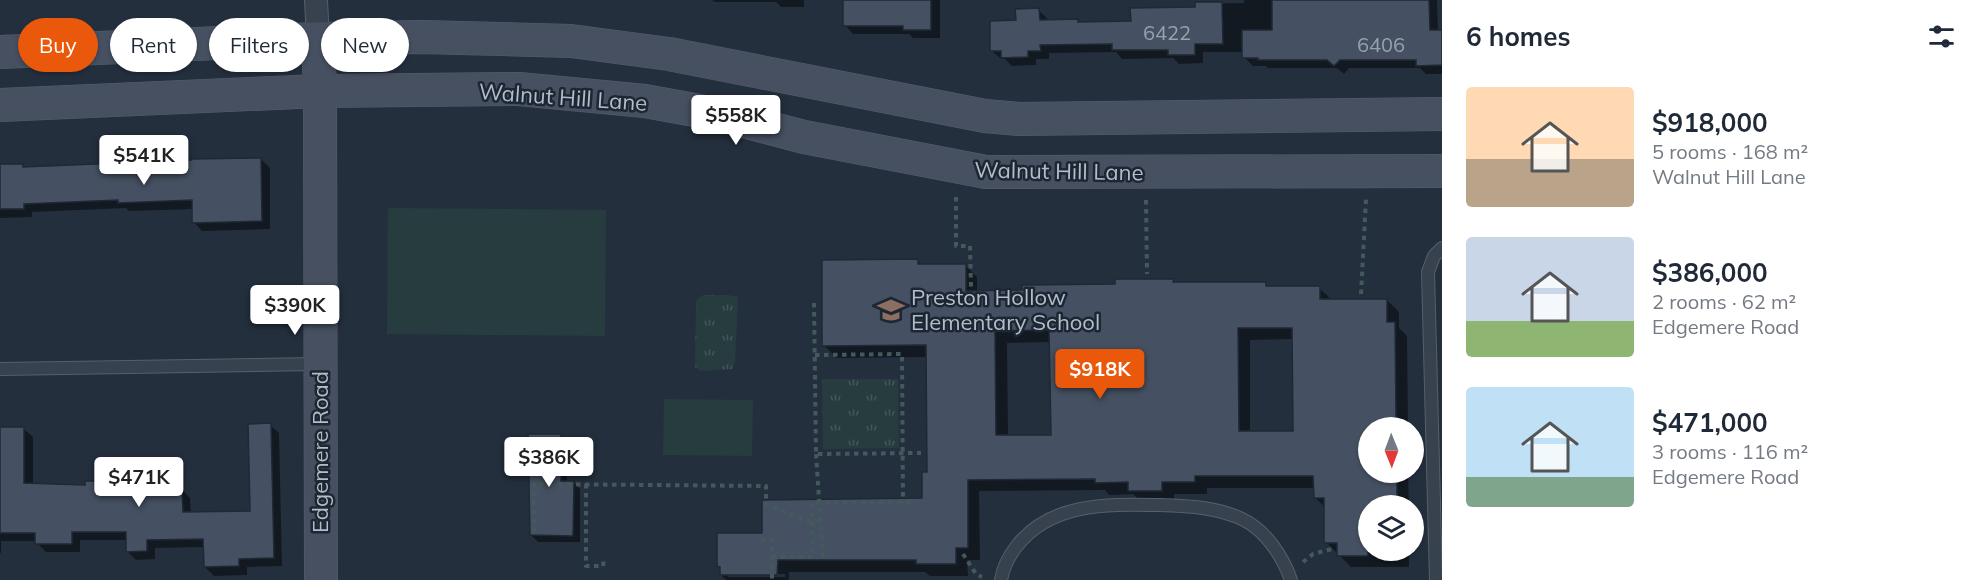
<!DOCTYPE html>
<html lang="en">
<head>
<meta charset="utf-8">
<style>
	:root { --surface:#fff; --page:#f2f2f3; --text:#1f2937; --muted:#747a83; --accent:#ea580c }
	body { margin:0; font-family:Mulish,sans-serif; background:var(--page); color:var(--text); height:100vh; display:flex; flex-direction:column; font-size:22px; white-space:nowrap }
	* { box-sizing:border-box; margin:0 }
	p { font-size:20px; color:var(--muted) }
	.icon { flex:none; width:33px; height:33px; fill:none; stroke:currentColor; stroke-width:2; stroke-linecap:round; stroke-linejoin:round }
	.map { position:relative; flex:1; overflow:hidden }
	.sheet { display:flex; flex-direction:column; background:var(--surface); width:540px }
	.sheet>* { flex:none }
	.hud { position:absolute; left:18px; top:18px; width:570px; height:54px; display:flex; gap:12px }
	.needle { width:39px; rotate:179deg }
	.buttons { position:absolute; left:1358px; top:417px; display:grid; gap:12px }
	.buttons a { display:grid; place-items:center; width:66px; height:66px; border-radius:50%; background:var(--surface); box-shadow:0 2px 4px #0004; font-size:30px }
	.price { position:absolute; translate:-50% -51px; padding:0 14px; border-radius:6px; background:#fff; color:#222; font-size:20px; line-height:39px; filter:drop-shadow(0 2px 3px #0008) }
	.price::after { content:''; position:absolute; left:50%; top:36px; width:18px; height:14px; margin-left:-9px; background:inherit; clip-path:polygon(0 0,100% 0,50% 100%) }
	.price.selected { background:var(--accent); color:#fff }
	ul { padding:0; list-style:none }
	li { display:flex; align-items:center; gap:18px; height:150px; padding:0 24px }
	li span { display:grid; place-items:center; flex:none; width:168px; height:120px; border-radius:6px; color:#555 }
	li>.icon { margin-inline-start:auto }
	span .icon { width:72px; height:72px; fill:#fffc; stroke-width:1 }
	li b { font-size:26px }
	h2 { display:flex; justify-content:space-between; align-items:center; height:72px; padding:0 24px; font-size:26px }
	.chip { padding:0 21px; border-radius:27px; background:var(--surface); box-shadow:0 2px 4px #0004; font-size:21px; line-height:54px }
	.chip.selected { background:var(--accent); color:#fff }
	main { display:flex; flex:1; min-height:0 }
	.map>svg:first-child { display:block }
</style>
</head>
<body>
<main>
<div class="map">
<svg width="1442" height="580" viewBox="0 0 1442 580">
	<defs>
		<pattern id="park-tufts" width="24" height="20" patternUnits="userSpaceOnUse" patternTransform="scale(1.5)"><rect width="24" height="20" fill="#263c3f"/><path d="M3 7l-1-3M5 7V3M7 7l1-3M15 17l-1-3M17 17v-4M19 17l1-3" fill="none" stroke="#435659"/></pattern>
	</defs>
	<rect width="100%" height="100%" fill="#242f3e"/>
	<!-- grass -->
	<g fill="#263c3f">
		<path d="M388,208l218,2 -1,126 -218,-2z"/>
		<path d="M664,399l89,1 -1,56 -89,-1z"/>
	</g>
	<!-- park -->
	<g fill="url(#park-tufts)">
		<path d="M703,295h25l10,2 -3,65 -3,7 -31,2 -6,-4 1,-63 1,-5z"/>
		<path d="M822,379h76l1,69 -76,1z"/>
	</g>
	<!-- shadow -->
	<g fill="#0007" fill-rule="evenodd">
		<path d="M712,0h92v7h-23l-5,-5h-61z"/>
		<path d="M845,0h95v38h-27l-4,-4h-56l-8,-9z"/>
		<path d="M1244,0h193l1,31h4v43h-16l-6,-6h-71l-5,6 -7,-6h-69l-2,-2h-13l-9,-9v-5h-41v11l-24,1 -6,-6 -51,1 -6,-7 -67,1v6h-13v6l-24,1 -7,-7h-4l-9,-8 25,-30 21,-11 9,8v3h30l3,3 52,-1 65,-15v-4l47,-1z"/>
		<path d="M261,159l9,9v61l-68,2 -8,-9 -1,-13 -64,2 -3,-3 -94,4v5l-32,1v-52l22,-1 3,3z"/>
		<path d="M917,260l6,6 42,-1 12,12v15l139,-7 57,-5 4,4h88l5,4h49l13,12h55l12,12v16l8,8 1,92h-40v44h40l1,34h-41v44h41v17h-58l-25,-25v-34l-11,-10v-10h-108v6h-33v9h-32l-9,-9 -24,1 -4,-5 -126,1 1,69h-13l1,16h-38l-5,-4h-136v8h-63l-5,-5v-6l-3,-3 45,-32 161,-34 4,-27 -1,-116 -91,1 -12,-13zM1293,339l1,93 -44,1v-93zM1051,342l1,94h-44l-1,-93zM728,574h57v3h-57z"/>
		<path d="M270,425l9,8 3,133 -35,1v8l-33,1 -9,-9v-20l-50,1v11l-19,1 -9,-9v-11h-47v12h-34l-9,-9v-2h-36v12h-1v-124h24l9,8v48l53,2 20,-5 9,9 67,-1 8,8 1,16 60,-2z"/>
		<path d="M560,435l7,7v40h6l7,7v53h-42l-7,-7z"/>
	</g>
	<!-- building -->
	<g fill="#455162" stroke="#1f2835" stroke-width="1.5" fill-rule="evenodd">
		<path d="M843,0h88v30h-28v-4h-60z"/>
		<path d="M1272,0h157l1,30h12v35l-26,1v-6h-76l-6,6 -7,-6h-69v-2h-16v-28h30z"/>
		<path d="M1195,2h27l1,42h-28v11h-27v-5h-56v-6l-72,1 1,6h-13v6l-27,1v-7h-11v-30l26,-1 -1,-11 24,-1 1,12 38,-1v3l53,-1 -1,-13 65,-1z"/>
		<path d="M261,158l1,63 -70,2v-23l-74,3v-3l-94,4v5h-24v-45h23v3l168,-7v-1z"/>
		<path d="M918,259v5h48v27l56,-1v-5l93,-1v-5h59l-1,3h93v4h54v13h67v23h8l1,96h-5v10h-23v44h29v34h-29v50h-31v-13h-13v-45h-10l-1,-22h-118v6h-33v9h-34v-9l-33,1v-4l-127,1v68h-12v16h-40v-4h-138l-1,15h-57v-8l-3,-1v-33h45v-33l160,-2v-26h5l-1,-127 -104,1v-86zM1238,328h54l1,103h-54zM1049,330l2,105h-55l-1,-104z"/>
		<path d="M271,423l3,135 -35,1v7l-35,1 -1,-28 -56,1v11l-21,1v-20h-54v12h-37v-11h-35v-106h24v56l61,2v-4h21v10l43,-1v-2h33l1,24 67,-1 -2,-87z"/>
		<path d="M528,434h33v47h13l-1,55 -43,-1z"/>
	</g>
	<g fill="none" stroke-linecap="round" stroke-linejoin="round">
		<defs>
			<g id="lane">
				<path d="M0,369l319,-5"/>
				<path d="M1001,580c2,-12 8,-24 15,-33 34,-45 92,-43 143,-42 29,1 59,2 85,15 22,11 39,37 47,60"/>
				<path d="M1436,580l-8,-308 6,-16 8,-8"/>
			</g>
			<path id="street" d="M316,0l2,39"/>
			<g id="secondary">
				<path d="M318,39l2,52 1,489"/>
				<path d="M0,52l318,-13 104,-2 149,4 98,13 316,62 34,3 423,-5"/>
				<path d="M0,105l320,-14 199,-2 126,12 71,13 88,23 182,35 456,-1"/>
			</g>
		</defs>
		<!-- lane casing -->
		<use href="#lane" stroke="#565f6c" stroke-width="14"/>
		<!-- street casing -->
		<use href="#street" stroke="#565f6c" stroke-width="24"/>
		<!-- secondary casing -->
		<use href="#secondary" stroke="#565f6c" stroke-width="34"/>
		<!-- path -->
		<g stroke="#44595c" stroke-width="4" stroke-dasharray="4.5 4.5" stroke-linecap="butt">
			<path d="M956,197v49h14l1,41"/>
			<path d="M1146,200l1,74"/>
			<path d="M1361,294l5,-95"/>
			<path d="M814,303l2,151 105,-1"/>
			<path d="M815,355l87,-1 1,149"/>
			<path d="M816,454l7,106"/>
			<path d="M586,484v82h17l1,-8"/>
			<path d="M534,532v-48l232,2v18l41,17h19"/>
			<path d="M761,540h11v40"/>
			<path d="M963,554l13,20 6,3"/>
			<path d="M772,557h41l-1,-54 99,-1"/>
			<path d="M1303,562l10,-8 19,-5"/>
		</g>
		<!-- lane -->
		<use href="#lane" stroke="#38414e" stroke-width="12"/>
		<!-- street -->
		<use href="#street" stroke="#38414e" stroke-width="22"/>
		<!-- secondary -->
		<use href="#secondary" stroke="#465061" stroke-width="33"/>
	</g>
	<!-- icons -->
	<defs>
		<symbol id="school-bare" viewBox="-9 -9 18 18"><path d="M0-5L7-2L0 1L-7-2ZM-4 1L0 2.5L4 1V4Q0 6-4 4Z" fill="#8d6e63" stroke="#1d2633" stroke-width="2.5" paint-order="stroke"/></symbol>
	</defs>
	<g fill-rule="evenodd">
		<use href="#school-bare" x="872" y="291" width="38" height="38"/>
	</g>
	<g text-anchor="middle" stroke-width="5" stroke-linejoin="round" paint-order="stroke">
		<!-- number labels -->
		<g font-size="20" fill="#98a1af">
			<text x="1167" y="40">6422</text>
			<text x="1381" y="52">6406</text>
		</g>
		<!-- street labels -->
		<g font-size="22" fill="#b4bcc9" stroke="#1d2633">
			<text transform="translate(563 97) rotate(4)" y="8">Walnut Hill Lane</text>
			<text transform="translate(1059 171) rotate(1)" y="8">Walnut Hill Lane</text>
			<text transform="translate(320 452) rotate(-90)" y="8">Edgemere Road</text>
		</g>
		<!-- poi labels -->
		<g font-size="22" fill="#b4bcc9" stroke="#1d2633" text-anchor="start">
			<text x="911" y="305">Preston Hollow<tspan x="911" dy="25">Elementary School</tspan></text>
		</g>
	</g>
</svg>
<div class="buttons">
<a><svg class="needle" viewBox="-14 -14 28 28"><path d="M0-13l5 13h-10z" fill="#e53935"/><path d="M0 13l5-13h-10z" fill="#747a83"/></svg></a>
<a><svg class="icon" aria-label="layers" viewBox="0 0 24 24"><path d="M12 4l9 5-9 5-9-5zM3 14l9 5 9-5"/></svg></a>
</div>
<b class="price" style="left:736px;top:146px">$558K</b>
<b class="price" style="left:144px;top:186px">$541K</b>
<b class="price" style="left:295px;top:336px">$390K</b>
<b class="price selected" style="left:1100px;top:400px">$918K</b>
<b class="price" style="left:549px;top:488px">$386K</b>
<b class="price" style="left:139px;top:508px">$471K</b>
<div class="hud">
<a class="chip selected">Buy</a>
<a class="chip">Rent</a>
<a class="chip">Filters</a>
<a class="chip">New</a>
</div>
</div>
<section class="sheet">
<h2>6 homes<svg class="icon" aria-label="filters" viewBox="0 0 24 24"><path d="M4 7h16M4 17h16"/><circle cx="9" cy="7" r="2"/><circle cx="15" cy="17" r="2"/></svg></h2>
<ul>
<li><span style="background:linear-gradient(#ffd9b3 60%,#b9a48a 0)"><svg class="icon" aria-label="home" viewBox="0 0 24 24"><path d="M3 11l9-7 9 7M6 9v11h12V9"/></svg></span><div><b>$918,000</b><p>5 rooms · 168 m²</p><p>Walnut Hill Lane</p></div></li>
<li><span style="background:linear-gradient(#c9d6e8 70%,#8fb573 0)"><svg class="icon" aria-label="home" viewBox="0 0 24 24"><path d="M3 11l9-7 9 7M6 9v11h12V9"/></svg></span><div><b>$386,000</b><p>2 rooms · 62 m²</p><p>Edgemere Road</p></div></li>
<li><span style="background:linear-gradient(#bfe0f5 75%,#7fa58c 0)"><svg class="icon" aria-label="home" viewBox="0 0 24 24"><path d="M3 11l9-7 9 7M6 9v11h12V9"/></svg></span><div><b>$471,000</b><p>3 rooms · 116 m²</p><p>Edgemere Road</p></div></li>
</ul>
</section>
</main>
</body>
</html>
